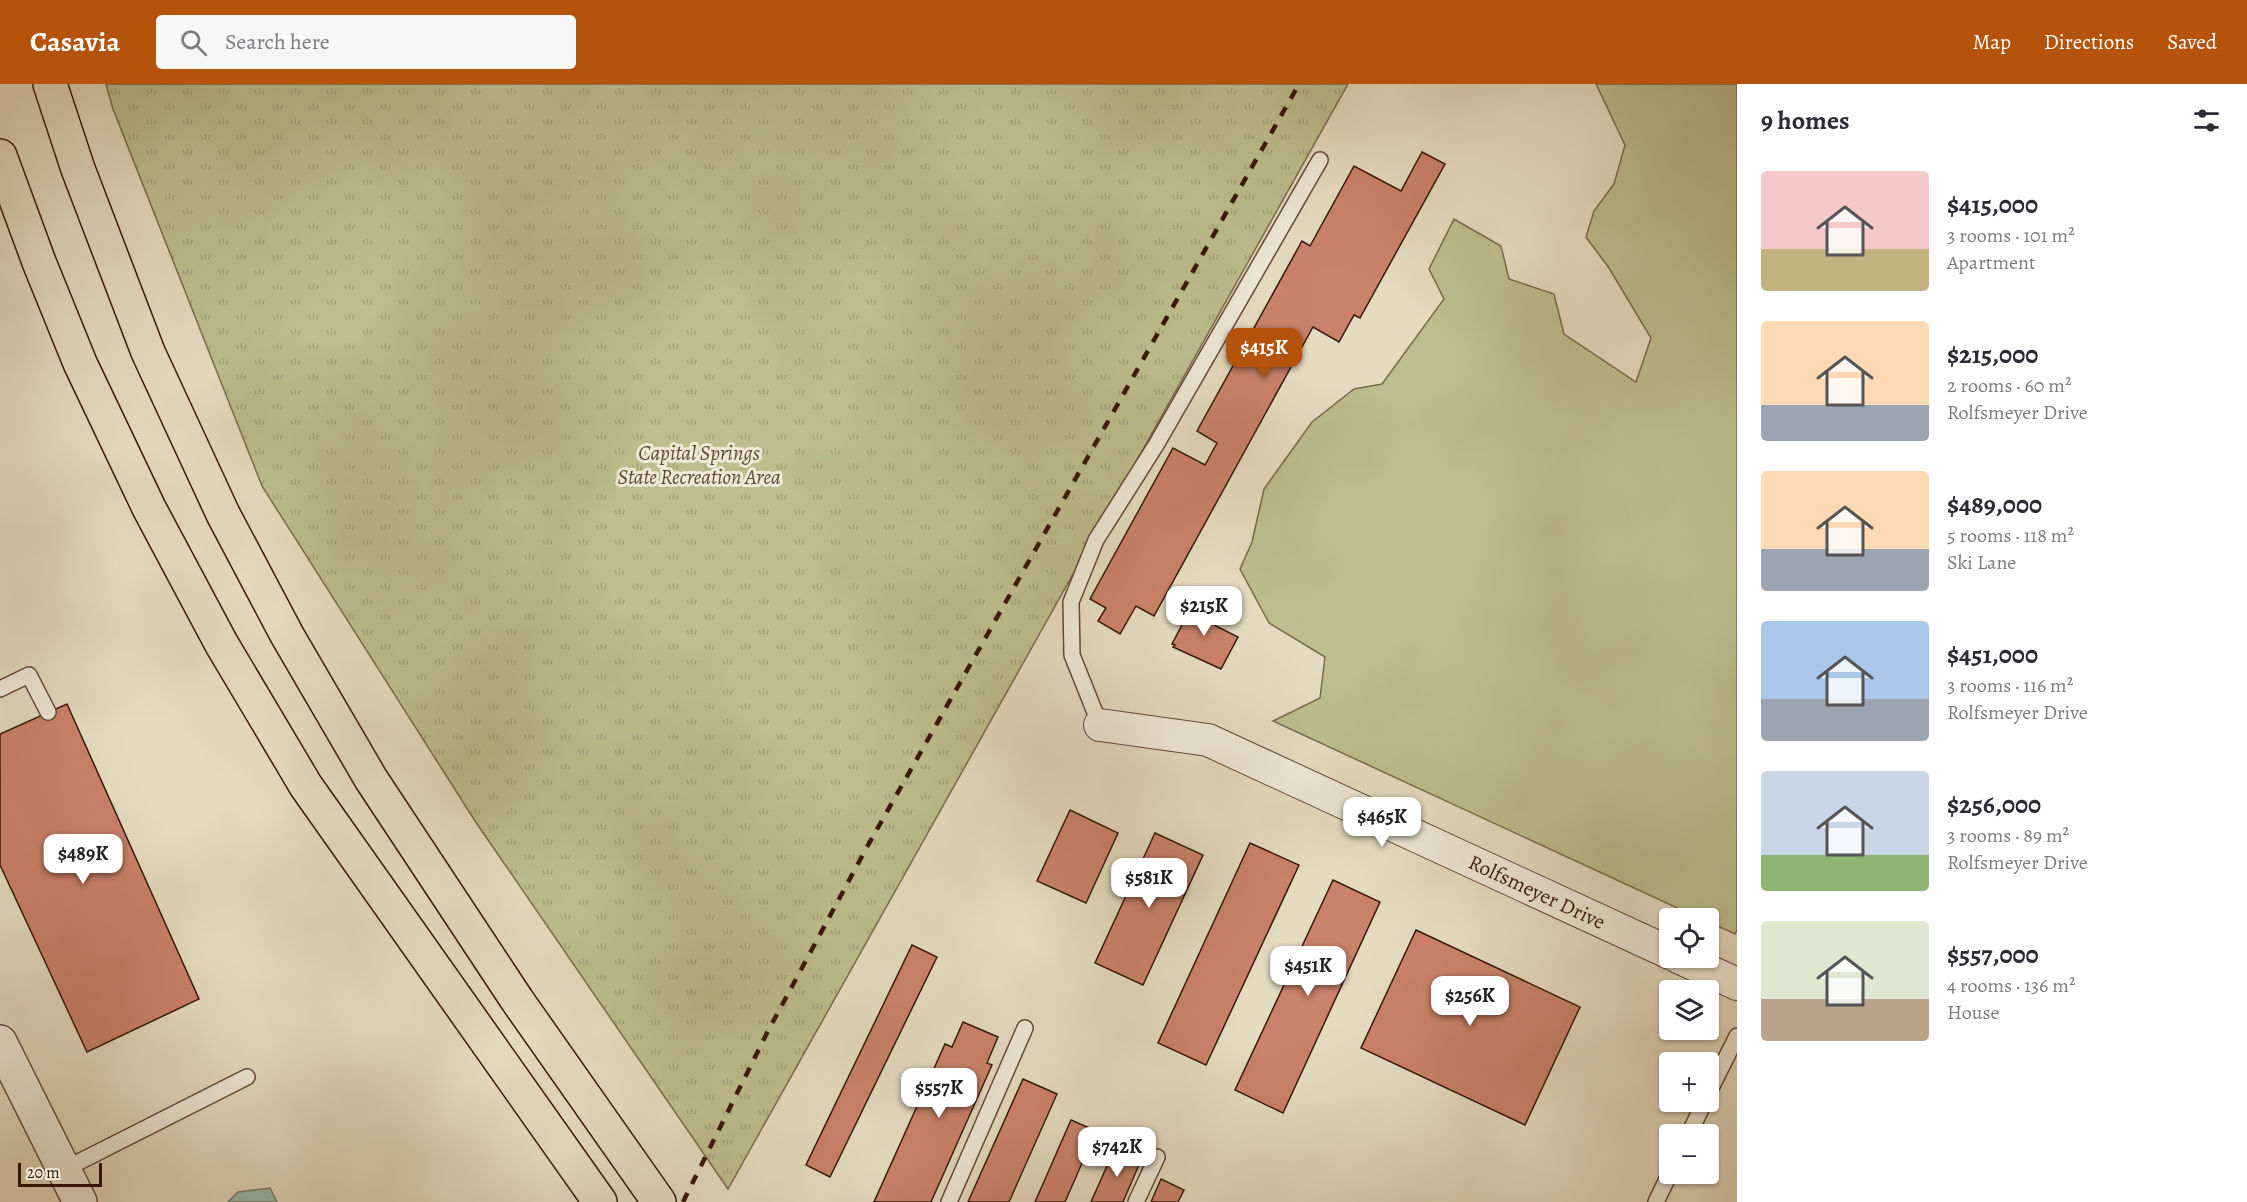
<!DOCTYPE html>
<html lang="en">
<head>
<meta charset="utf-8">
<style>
	:root { --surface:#fff; --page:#f7f7f7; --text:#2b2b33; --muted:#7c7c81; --accent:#b45309 }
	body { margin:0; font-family:Alegreya,serif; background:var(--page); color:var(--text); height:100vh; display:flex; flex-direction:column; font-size:22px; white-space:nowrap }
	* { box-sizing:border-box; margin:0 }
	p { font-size:20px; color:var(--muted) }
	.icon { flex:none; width:33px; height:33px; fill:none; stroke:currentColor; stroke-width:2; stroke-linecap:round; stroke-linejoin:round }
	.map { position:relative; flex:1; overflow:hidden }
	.drawer { display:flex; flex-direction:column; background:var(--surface); width:510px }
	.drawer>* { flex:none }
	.fabs { position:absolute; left:1659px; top:824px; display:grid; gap:12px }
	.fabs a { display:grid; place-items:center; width:60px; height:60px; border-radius:6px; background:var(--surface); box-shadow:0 2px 4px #0004; font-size:30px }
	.scale { position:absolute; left:18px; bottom:15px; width:84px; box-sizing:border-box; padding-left:6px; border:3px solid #37170a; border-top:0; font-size:16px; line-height:21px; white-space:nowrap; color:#37170a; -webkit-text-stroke:4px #eee8d6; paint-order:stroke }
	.price { position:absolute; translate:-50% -51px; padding:0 14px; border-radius:12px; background:#fff; color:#222; font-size:20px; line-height:39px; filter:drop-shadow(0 2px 3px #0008) }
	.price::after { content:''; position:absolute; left:50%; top:36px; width:18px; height:14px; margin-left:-9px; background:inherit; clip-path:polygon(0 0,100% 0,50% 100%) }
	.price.selected { background:var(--accent); color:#fff }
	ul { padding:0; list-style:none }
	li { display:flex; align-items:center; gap:18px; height:150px; padding:0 24px }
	li span { display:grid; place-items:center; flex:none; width:168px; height:120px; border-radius:6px; color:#555 }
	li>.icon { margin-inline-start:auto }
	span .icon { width:72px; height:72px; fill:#fffc; stroke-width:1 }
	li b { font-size:26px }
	h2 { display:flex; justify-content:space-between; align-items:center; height:72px; padding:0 24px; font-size:26px }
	header { display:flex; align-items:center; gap:36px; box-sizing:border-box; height:84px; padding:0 30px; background:var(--accent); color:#fff }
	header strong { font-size:28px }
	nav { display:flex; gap:33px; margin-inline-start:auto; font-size:21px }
	.search { width:420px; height:54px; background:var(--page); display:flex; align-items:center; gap:15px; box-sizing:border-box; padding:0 21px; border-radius:6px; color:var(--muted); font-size:22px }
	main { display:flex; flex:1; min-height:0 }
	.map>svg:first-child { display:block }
</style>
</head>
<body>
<header>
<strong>Casavia</strong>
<div class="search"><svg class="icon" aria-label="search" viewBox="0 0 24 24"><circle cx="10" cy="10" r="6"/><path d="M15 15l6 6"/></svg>Search here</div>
<nav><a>Map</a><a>Directions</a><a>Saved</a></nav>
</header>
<main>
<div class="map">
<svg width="1737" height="1118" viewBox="0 0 1737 1118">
	<defs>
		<pattern id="park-tufts" width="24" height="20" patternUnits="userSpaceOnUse" patternTransform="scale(1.5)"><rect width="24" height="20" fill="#bdbd8d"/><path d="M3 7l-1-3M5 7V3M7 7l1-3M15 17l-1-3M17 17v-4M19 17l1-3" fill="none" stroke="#a3a278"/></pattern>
	</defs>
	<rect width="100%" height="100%" fill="#e5dbc0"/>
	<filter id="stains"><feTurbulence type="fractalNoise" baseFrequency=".00333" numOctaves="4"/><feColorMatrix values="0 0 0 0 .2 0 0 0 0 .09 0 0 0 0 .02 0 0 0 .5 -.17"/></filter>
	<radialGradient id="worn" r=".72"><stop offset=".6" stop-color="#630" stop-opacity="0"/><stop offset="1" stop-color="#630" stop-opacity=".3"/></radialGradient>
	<!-- grass -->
	<path fill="#bdbd8d" stroke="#7a6a4c" stroke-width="1.5" d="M1596,0h141v846l-2,4 -26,-12 -1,-4h-9l-426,-197 47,-23 5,-41 -56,-34 -29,-54 12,-27 12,-53 48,-67 42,-33 28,-5 62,-85 -15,-30 25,-50 47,27 8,33 45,15 10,40 72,48 15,-44 -42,-70 -23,-31 8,-26 20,-27 11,-39z"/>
	<!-- park -->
	<path fill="url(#park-tufts)" stroke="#7a6a4c" stroke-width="1.5" d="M106,0h1242l-620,1105 -253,-368 -213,-335 -149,-377z"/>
	<!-- water -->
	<path fill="#97bcad" stroke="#717a6c" stroke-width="1.5" d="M270,1104l7,14h-49l10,-10z"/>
	<!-- building -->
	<g fill="#ca826a" stroke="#37170a" stroke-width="1.5">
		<path d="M1422,68l23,12 -85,154 -6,-3 -15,27 -26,-15 -159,289 -18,-10 -16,28 -22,-13 8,-13 -16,-9 83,-151 32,17 12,-22 -20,-12 105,-190 8,5 44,-80 47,25z"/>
		<path d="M1194,518l25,13 -5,10 24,12 -17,32 -48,-22 2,-2 -3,-1z"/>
		<path d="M67,620l132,295 -112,53 -87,-187v-131z"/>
		<path d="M1070,726l48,23 -32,70 -49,-22z"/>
		<path d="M1155,749l48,22 -60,130 -48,-22z"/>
		<path d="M1250,759l49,22 -93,200 -48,-22z"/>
		<path d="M1333,796l47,22 -97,211 -48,-23z"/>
		<path d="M1416,846l164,77 -55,118 -164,-77z"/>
		<path d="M912,861l25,12 -107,220 -24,-12z"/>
		<path d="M963,938l35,15 -11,26 5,2 -61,137h-57l71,-158 7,3z"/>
		<path d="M1023,995l34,15 -48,108h-41z"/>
		<path d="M1071,1036l25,11 -31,71h-30z"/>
		<path d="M1115,1064l26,12 -18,42h-32z"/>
		<path d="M1161,1095l23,11 -6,12h-27z"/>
	</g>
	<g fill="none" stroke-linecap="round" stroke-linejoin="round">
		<defs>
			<g id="service">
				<path d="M0,605l29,-14 19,37"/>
				<path d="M1100,641l-28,-70 -1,-53 25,-62 60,-95 164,-285"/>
				<path d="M1708,1010l29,-58"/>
				<path d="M1689,1050l16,-33"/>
				<path d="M63,1086l184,-93"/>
				<path d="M949,1118l76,-174"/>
				<path d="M1136,1118l21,-45"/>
				<path d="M1656,1118l14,-29"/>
			</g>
			<g id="minor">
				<path d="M1100,641l108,15 462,213"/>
				<path d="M1678,873l59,27"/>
			</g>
			<path id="tertiary" d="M0,958l80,160"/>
			<g id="motorway">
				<path d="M50,0l28,85 70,183 75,162 64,121 84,144 146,221 142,202"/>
				<path d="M0,72l39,106 41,101 69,145 72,135 85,143 294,416"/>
			</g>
		</defs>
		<!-- service casing -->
		<use href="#service" stroke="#624838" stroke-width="18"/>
		<!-- minor casing -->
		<use href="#minor" stroke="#624838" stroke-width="34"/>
		<!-- tertiary casing -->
		<use href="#tertiary" stroke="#624838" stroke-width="36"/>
		<!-- motorway casing -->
		<use href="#motorway" stroke="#37170a" stroke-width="36"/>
		<!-- service -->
		<use href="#service" stroke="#eee8d6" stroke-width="15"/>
		<!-- minor -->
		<use href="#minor" stroke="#eee8d6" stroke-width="32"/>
		<!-- tertiary -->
		<use href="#tertiary" stroke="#eee8d6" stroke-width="33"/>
		<!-- motorway -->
		<use href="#motorway" stroke="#e5dbc0" stroke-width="33"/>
		<!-- rail -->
		<path stroke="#37170a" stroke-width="4.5" stroke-dasharray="10 10" stroke-linecap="butt" d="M683,1118l85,-171 99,-184 432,-763"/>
	</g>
	<g text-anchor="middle" stroke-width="6" stroke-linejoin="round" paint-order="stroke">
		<!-- park labels -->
		<g font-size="21" font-style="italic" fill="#5f4931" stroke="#eee8d6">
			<text x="699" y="376">Capital Springs<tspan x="699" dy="24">State Recreation Area</tspan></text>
		</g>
		<!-- street labels -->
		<g font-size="21" fill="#37170a" stroke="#eee8d6">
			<text transform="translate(1537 808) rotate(25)" y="7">Rolfsmeyer Drive</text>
		</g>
	</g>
	<rect width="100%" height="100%" filter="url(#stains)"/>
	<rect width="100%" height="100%" fill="url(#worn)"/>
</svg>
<div class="fabs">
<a><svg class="icon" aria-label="locate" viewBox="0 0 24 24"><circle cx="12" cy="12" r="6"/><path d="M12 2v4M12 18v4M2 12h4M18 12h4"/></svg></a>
<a><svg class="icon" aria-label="layers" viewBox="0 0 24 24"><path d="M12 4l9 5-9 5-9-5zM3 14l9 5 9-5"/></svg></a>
<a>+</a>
<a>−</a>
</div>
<div class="scale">20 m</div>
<b class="price selected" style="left:1264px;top:295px">$415K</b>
<b class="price" style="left:1204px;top:553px">$215K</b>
<b class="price" style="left:1382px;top:764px">$465K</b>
<b class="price" style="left:83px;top:801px">$489K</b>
<b class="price" style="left:1149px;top:825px">$581K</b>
<b class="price" style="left:1308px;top:913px">$451K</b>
<b class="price" style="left:1470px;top:943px">$256K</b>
<b class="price" style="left:939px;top:1035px">$557K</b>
<b class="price" style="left:1117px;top:1094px">$742K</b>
</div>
<section class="drawer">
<h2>9 homes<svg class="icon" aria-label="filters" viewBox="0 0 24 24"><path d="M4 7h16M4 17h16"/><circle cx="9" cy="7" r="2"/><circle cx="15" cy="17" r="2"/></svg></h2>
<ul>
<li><span style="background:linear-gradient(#f6c9c9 65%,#c2b280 0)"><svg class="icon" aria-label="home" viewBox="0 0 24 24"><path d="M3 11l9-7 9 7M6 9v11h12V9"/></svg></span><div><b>$415,000</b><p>3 rooms · 101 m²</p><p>Apartment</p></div></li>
<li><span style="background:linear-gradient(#ffd9b3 70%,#9aa5b1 0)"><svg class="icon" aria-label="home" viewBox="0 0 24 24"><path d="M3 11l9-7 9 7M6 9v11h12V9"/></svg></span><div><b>$215,000</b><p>2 rooms · 60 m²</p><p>Rolfsmeyer Drive</p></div></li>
<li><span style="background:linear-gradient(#ffd9b3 65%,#9aa5b1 0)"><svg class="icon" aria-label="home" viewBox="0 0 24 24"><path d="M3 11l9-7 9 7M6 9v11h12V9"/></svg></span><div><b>$489,000</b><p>5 rooms · 118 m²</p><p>Ski Lane</p></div></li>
<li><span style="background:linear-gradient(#a9c7e8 65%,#9aa5b1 0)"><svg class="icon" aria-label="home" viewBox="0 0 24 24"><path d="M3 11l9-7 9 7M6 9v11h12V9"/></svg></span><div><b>$451,000</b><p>3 rooms · 116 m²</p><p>Rolfsmeyer Drive</p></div></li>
<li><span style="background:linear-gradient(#c9d6e8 70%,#8fb573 0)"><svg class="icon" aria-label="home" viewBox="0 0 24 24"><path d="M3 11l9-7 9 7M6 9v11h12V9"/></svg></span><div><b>$256,000</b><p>3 rooms · 89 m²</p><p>Rolfsmeyer Drive</p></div></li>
<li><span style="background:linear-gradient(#dfe7d0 65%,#b9a48a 0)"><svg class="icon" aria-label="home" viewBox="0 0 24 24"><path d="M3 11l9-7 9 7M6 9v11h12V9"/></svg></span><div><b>$557,000</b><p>4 rooms · 136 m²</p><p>House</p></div></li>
</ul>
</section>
</main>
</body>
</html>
